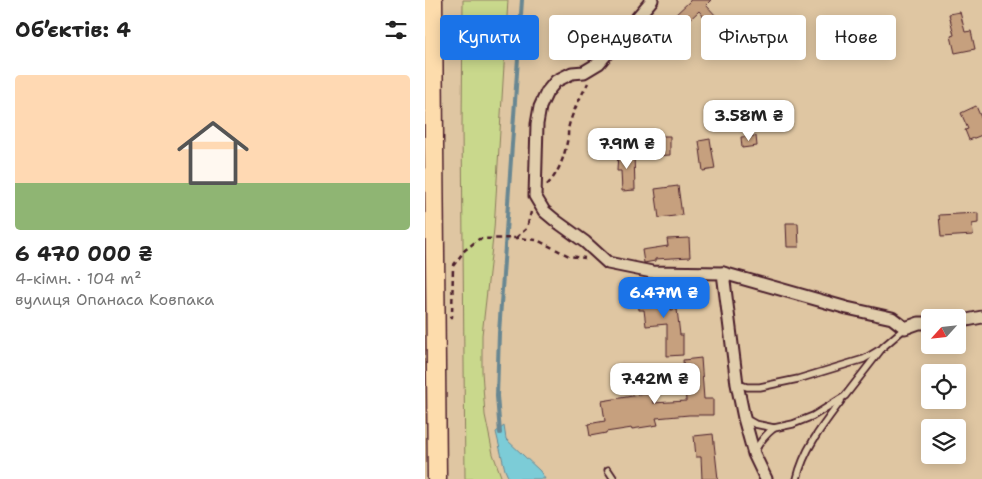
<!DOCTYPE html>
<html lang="uk">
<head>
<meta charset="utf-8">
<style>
	:root { --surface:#fff; --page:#f6f6f6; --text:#222; --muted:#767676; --line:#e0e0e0; --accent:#1a73e8 }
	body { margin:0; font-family:"Shantell Sans",sans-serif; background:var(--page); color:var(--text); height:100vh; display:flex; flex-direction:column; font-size:19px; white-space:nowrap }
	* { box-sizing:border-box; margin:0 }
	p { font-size:16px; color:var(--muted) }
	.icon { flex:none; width:28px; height:28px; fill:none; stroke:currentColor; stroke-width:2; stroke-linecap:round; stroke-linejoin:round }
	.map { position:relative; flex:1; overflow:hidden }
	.side { display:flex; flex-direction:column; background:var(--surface); width:425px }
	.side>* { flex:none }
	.hud { position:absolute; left:15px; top:15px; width:466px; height:45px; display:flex; gap:10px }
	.needle { width:32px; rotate:243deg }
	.fabs { position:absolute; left:496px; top:309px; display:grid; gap:10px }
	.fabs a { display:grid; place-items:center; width:45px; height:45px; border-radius:5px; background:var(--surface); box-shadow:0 2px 12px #0003; font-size:25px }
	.price { position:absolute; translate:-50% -42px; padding:0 11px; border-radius:10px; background:#fff; color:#222; font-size:16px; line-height:32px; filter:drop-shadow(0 1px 2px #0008) }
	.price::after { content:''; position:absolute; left:50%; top:30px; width:15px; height:11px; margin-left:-8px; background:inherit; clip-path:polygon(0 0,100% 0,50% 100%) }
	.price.current { background:var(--accent); color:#fff }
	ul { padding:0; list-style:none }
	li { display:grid; align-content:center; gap:10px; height:265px; padding:0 15px }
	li+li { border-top:1px solid var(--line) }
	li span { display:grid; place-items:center; height:155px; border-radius:5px; color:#555 }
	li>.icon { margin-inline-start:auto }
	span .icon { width:90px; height:90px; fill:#fffc; stroke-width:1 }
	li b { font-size:21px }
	h2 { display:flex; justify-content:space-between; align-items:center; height:60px; padding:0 15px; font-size:21px }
	.tag { padding:0 18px; border-radius:5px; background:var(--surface); box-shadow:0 2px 12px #0003; font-size:18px; line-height:45px }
	.tag.current { background:var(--accent); color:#fff }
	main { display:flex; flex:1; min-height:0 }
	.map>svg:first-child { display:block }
</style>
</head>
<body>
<main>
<section class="side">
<h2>Об’єктів: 4<svg class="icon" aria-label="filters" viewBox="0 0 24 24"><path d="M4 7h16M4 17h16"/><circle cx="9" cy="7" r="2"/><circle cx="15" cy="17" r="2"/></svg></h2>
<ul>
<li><span style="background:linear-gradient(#ffd9b3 70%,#8fb573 0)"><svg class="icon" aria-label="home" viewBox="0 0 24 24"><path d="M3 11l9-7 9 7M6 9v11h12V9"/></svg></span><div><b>6 470 000 ₴</b><p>4-кімн. · 104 m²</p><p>вулиця Опанаса Ковпака</p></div></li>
</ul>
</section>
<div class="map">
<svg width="557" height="479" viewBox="0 0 557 479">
	<rect width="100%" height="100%" fill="#dfc6a2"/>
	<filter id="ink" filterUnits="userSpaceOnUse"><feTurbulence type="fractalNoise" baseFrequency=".02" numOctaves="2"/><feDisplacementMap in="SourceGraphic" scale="10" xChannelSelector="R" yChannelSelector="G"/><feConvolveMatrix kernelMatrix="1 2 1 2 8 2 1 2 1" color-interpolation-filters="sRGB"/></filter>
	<g filter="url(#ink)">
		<!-- green -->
		<path fill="#c9d88c" stroke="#8a7c5c" d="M38,0h45l-14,229 -12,106v36l3,44 8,39 9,25h-37l-3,-353z"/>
		<!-- water -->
		<path fill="#7cccd7" stroke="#688792" d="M79,426l2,13 34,32 5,8h-36l-4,-9 -9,-38z"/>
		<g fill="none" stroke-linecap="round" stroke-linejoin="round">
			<!-- stream -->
			<path stroke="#688792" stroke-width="4" d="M75,433l-3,-37 2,-63 23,-333"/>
		</g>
		<!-- building -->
		<g fill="#c6a07e" stroke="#4a1f2b">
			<path d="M265,0h21l-5,5 12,13 -8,6 -11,-13 -16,15 -9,-10 16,-15z"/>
			<path d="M535,12l5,20 6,-1 4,18 -20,4 -4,-17 3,-1 -5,-21z"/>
			<path d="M225,33l10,8 -6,8 -10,-8z"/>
			<path d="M551,106l6,14v15l-13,5 -4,-10 3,-1 -7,-16z"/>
			<path d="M225,136h20v19l-19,1z"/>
			<path d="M331,136l1,10 -15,2 -1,-11z"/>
			<path d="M285,139l5,30 -12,2 -4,-30z"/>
			<path d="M193,152h16l1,38 -13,1 -1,-20h-4z"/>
			<path d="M253,186l4,29 -23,3 -4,-29z"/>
			<path d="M553,213v10l-6,1 1,11 -32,2 -2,-22z"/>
			<path d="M361,223h12l1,24h-12z"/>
			<path d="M264,238l1,19 -35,2v2l-11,2 -2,-13 26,-4 -1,-7z"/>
			<path d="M234,291h13l-1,19 6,-1 3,26h3v20l-16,1v-32l-21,2 -2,-16h-5l-1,-13 20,-1z"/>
			<path d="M276,358l3,41h9v16h-24l-33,3 2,7 -26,4v-1l-26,4v1l-16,3 -2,-12 17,-3 -3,-20 49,-8 2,10 33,-2 -3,-41z"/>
			<path d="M288,434l5,45h-16l-1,-22h-5l-2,-21z"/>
		</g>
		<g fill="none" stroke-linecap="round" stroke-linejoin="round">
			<defs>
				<g id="lane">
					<path d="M313,384l9,3h13l38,-8 66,-20 15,-9"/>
					<path d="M321,419l9,5 19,4 19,-4 20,-8 32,-20 38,-49 22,-19"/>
					<path d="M330,451c5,-10 10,-16 19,-23"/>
					<path d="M183,470l6,9"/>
					<path d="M372,479c7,-30 26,-54 44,-78"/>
				</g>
				<g id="street">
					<path d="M227,0l-53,63 -15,9 -12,1 -16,8 -9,11 -7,15 -3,17 -2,72 9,15 12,10 29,21 23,21 44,9 71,1 14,111 7,34 10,36 12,25"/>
					<path d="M298,273l124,35 45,10 13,10 14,-5h11"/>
					<path d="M532,322l25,-5"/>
				</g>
				<path id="primary" d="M8,0l1,146 3,333"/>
			</defs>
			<!-- lane casing -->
			<use href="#lane" stroke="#4a1f2b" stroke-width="9"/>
			<!-- street casing -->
			<use href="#street" stroke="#4a1f2b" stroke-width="15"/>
			<!-- primary casing -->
			<use href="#primary" stroke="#4a1f2b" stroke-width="21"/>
			<!-- path -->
			<g stroke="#4a1f2b" stroke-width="2.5" stroke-dasharray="5 4" stroke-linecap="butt">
				<path d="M122,185c11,-11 17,-27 20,-43 2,-6 0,-13 3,-20 4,-13 11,-26 18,-39"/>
				<path d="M91,238l11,-10 4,-16"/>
				<path d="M24,317h3l1,-51 12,-16 14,-11 37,-1 21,2 32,16 16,2"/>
			</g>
			<!-- lane -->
			<use href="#lane" stroke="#e1ceac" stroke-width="5.5"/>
			<!-- street -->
			<use href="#street" stroke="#e1ceac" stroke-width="11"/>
			<!-- primary -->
			<use href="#primary" stroke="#fddcac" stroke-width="18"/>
		</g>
	</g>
</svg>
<div class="fabs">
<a><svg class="needle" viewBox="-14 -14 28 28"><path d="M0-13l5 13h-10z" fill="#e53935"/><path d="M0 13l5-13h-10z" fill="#767676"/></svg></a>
<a><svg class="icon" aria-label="locate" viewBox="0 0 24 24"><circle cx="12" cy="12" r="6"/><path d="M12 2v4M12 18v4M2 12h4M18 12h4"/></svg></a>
<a><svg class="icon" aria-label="layers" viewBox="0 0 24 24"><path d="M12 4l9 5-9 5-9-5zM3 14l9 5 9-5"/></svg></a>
</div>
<b class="price" style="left:324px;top:142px">3.58M ₴</b>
<b class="price" style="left:202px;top:170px">7.9M ₴</b>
<b class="price current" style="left:239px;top:319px">6.47M ₴</b>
<b class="price" style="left:230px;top:405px">7.42M ₴</b>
<div class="hud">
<a class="tag current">Купити</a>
<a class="tag">Орендувати</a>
<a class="tag">Фільтри</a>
<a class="tag">Нове</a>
</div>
</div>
</main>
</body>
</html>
